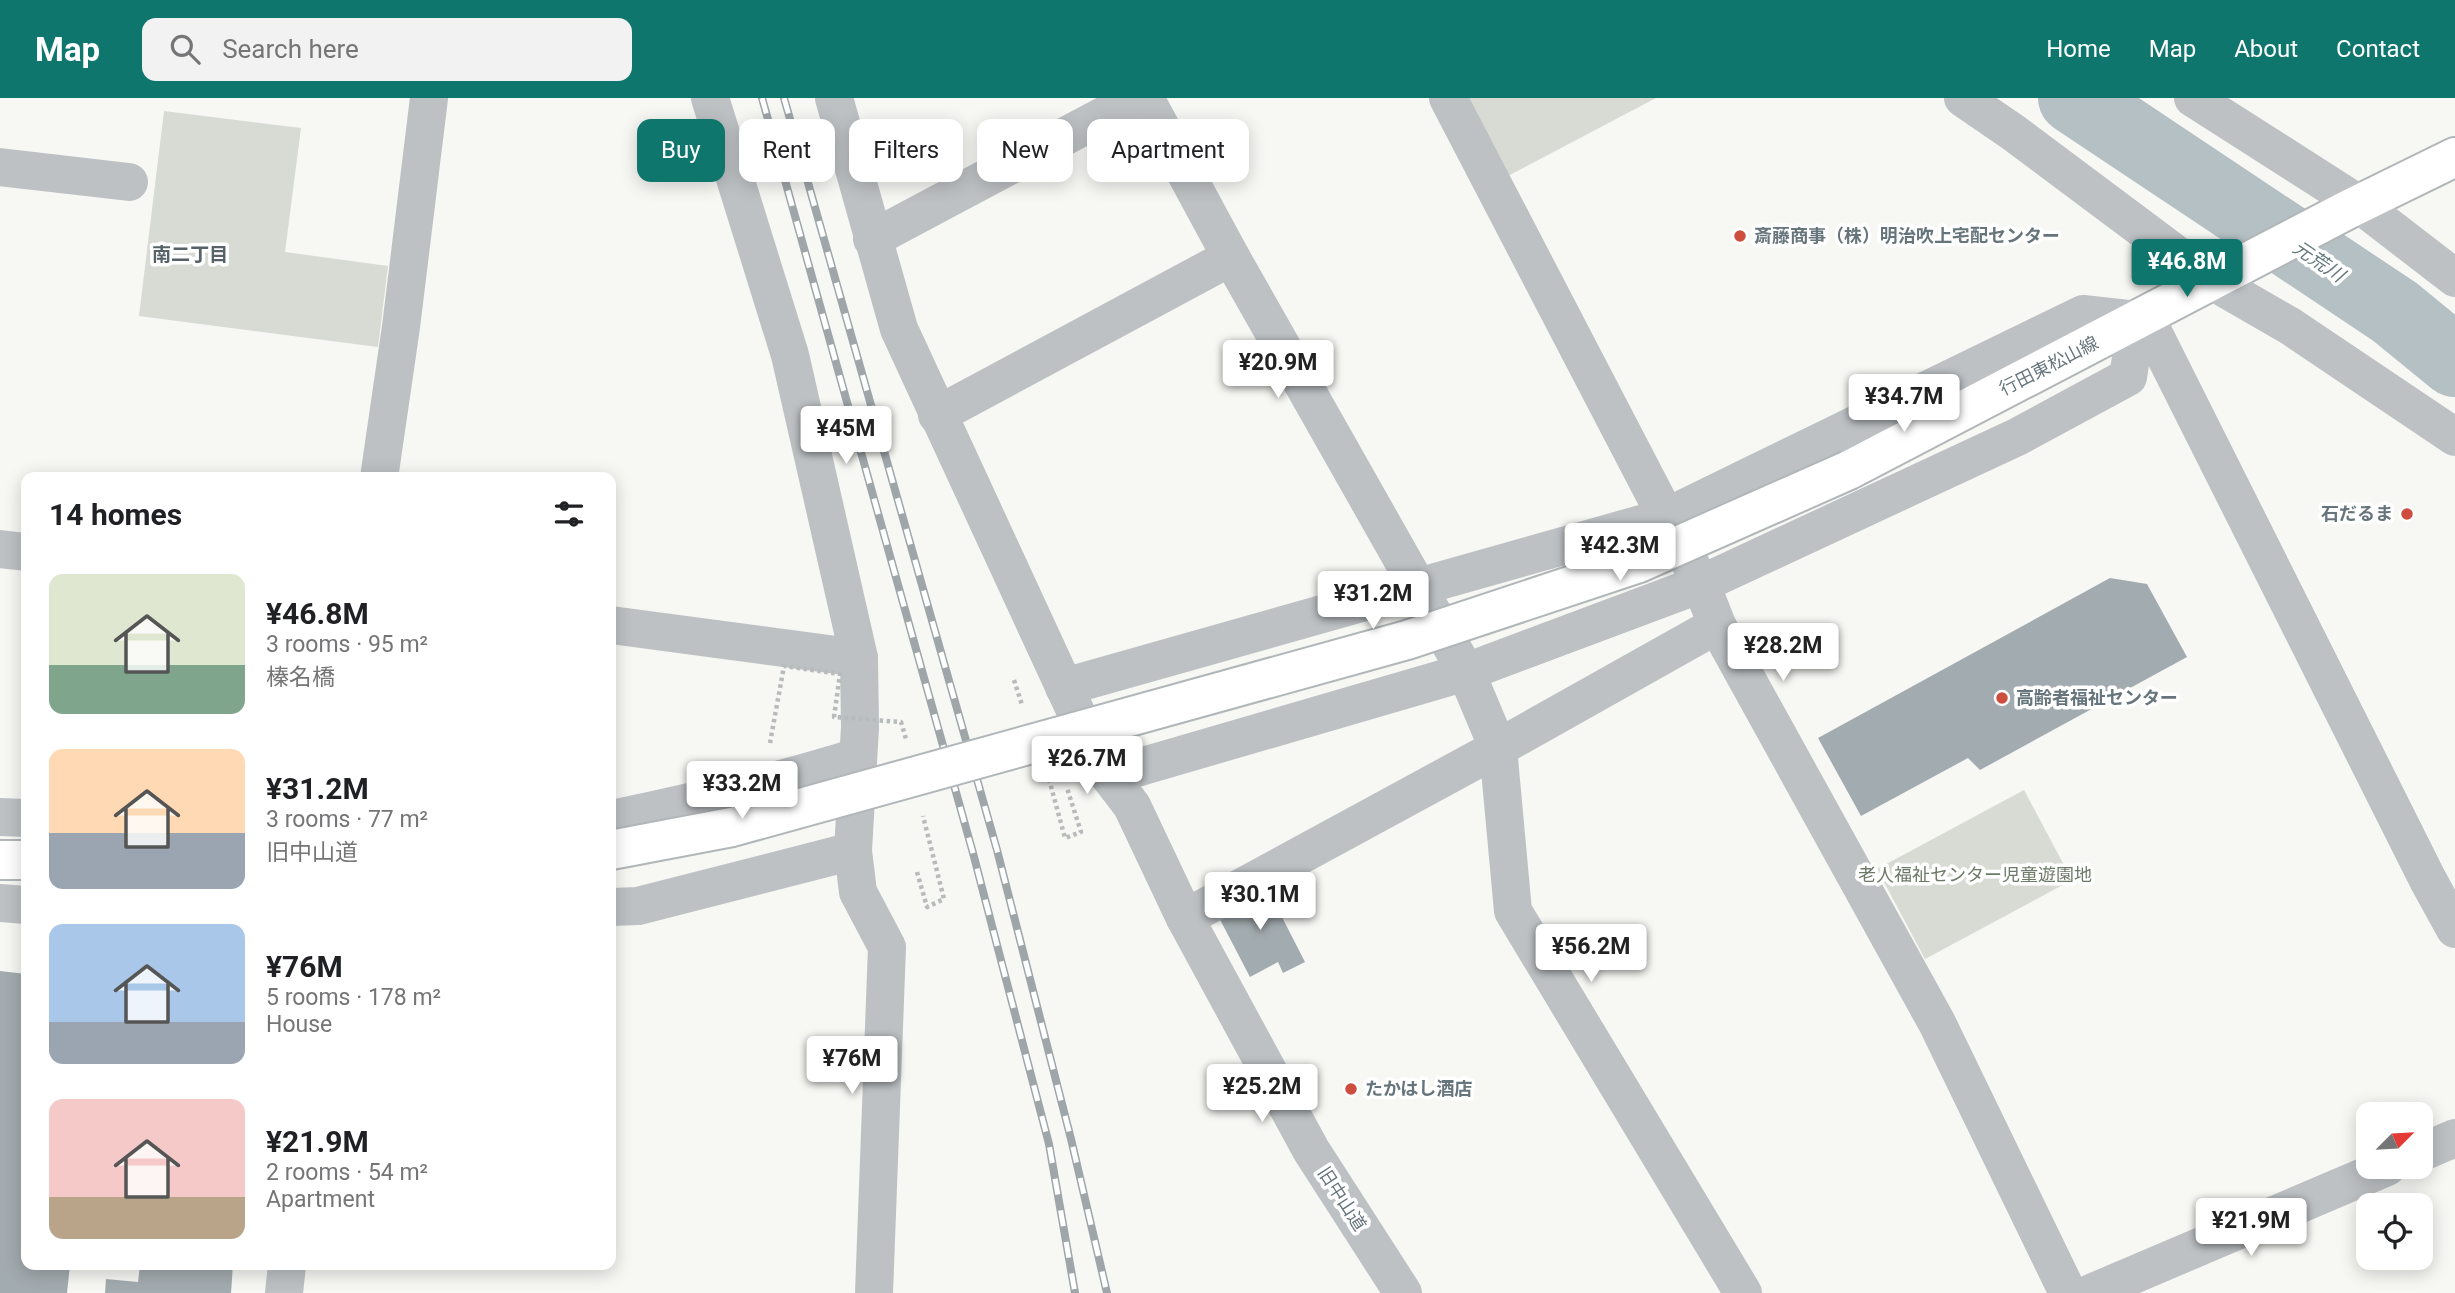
<!DOCTYPE html>
<html lang="en">
<head>
<meta charset="utf-8">
<style>
	:root { --surface:#fff; --page:#f2f2f2; --text:#202124; --muted:#757577; --accent:#0f766e }
	body { margin:0; font-family:Roboto,"Noto Sans JP",sans-serif; background:var(--page); color:var(--text); height:100vh; display:flex; flex-direction:column; font-size:26px; white-space:nowrap }
	* { box-sizing:border-box; margin:0 }
	p { font-size:23px; color:var(--muted) }
	.icon { flex:none; width:38px; height:38px; fill:none; stroke:currentColor; stroke-width:2; stroke-linecap:round; stroke-linejoin:round }
	.map { position:relative; flex:1; overflow:hidden }
	.drawer { position:absolute; left:21px; top:374px; width:595px; height:798px; display:flex; flex-direction:column; background:var(--surface); border-radius:14px; box-shadow:0 4px 18px #0003 }
	.drawer>* { flex:none }
	.banner { position:absolute; left:637px; top:21px; width:665px; height:63px; display:flex; gap:14px }
	.needle { width:46px; rotate:66deg }
	.fabs { position:absolute; left:2356px; top:1004px; display:grid; gap:14px }
	.fabs a { display:grid; place-items:center; width:77px; height:77px; border-radius:14px; background:var(--surface); box-shadow:0 4px 18px #0003; font-size:35px }
	.price { position:absolute; translate:-50% -60px; padding:0 16px; border-radius:7px; background:#fff; color:#222; font-size:23px; line-height:46px; filter:drop-shadow(0 2px 4px #0008) }
	.price::after { content:''; position:absolute; left:50%; top:42px; width:21px; height:16px; margin-left:-10px; background:inherit; clip-path:polygon(0 0,100% 0,50% 100%) }
	.price.active { background:var(--accent); color:#fff }
	ul { padding:0; list-style:none }
	li { display:flex; align-items:center; gap:21px; height:175px; padding:0 28px }
	li span { display:grid; place-items:center; flex:none; width:196px; height:140px; border-radius:14px; color:#555 }
	li>.icon { margin-inline-start:auto }
	span .icon { width:84px; height:84px; fill:#fffc; stroke-width:1 }
	li b { font-size:30px }
	h2 { display:flex; justify-content:space-between; align-items:center; height:84px; padding:0 28px; font-size:30px }
	.tag { padding:0 24px; border-radius:14px; background:var(--surface); box-shadow:0 4px 18px #0003; font-size:24px; line-height:63px }
	.tag.active { background:var(--accent); color:#fff }
	header { display:flex; align-items:center; gap:42px; box-sizing:border-box; height:98px; padding:0 35px; background:var(--accent); color:#fff }
	header strong { font-size:33px }
	nav { display:flex; gap:38px; margin-inline-start:auto; font-size:24px }
	.search { width:490px; height:63px; background:var(--page); display:flex; align-items:center; gap:18px; box-sizing:border-box; padding:0 24px; border-radius:14px; color:var(--muted); font-size:26px }
	.map>svg:first-child { display:block }
</style>
</head>
<body>
<header>
<strong>Map</strong>
<div class="search"><svg class="icon" aria-label="search" viewBox="0 0 24 24"><circle cx="10" cy="10" r="6"/><path d="M15 15l6 6"/></svg>Search here</div>
<nav><a>Home</a><a>Map</a><a>About</a><a>Contact</a></nav>
</header>
<div class="map">
<svg width="2455" height="1195" viewBox="0 0 2455 1195">
	<rect width="100%" height="100%" fill="#f7f7f4"/>
	<!-- green -->
	<g fill="#d7dbd4">
		<path d="M1465,0h191l-150,79z"/>
		<path d="M164,13l137,17 -16,124 103,14 -10,81 -239,-31z"/>
		<path d="M2024,692l48,90 -147,79 -48,-90z"/>
	</g>
	<g fill="none" stroke-linecap="round" stroke-linejoin="round">
		<!-- river -->
		<path stroke="#b4c0c3" stroke-width="72" d="M2074,0l321,214 60,49"/>
	</g>
	<!-- building -->
	<g fill="#a2abaf">
		<path d="M2110,480l37,6 40,73 -207,113 -12,-12 -107,58 -43,-78z"/>
		<path d="M1265,786l40,78 -22,11 -5,-11 -28,15 -35,-67z"/>
		<path d="M0,873l26,3v291h44l-3,28h-67z"/>
		<path d="M140,1167h93l-2,28h-126l1,-14 32,3z"/>
	</g>
	<g fill="none" stroke-linecap="round" stroke-linejoin="round">
		<defs>
			<g id="major">
				<path d="M1849,372l500,-261 106,-52"/>
				<path d="M0,762h26"/>
			</g>
		</defs>
		<!-- major casing -->
		<use href="#major" stroke="#b1b6b8" stroke-width="42"/>
		<!-- path -->
		<g stroke="#b7bbbc" stroke-width="4.5" stroke-dasharray="3.5 3.5" stroke-linecap="butt">
			<path d="M1014,582l8,25"/>
			<path d="M1049,681l16,59 16,-6 -14,-44"/>
			<path d="M917,774l10,35 17,-8 -21,-83"/>
		</g>
		<!-- minor -->
		<g stroke="#bdc1c4" stroke-width="38">
			<path d="M710,0l80,257 69,303 1,69 -7,124 5,41 29,55 -13,346"/>
			<path d="M834,0l65,231 187,405 23,42 23,30 53,112 126,232 92,143"/>
			<path d="M1145,0l86,159 235,415 32,76 15,163 230,382"/>
			<path d="M1448,0l253,486 16,41 220,398 131,270"/>
			<path d="M1963,0l51,35 198,148 78,45 165,111"/>
			<path d="M2193,0l166,106 96,74"/>
			<path d="M0,69l129,15"/>
			<path d="M872,141l265,-141"/>
			<path d="M2145,218l283,564 27,49"/>
			<path d="M937,317l294,-158"/>
			<path d="M379,380l22,-151 28,-229"/>
			<path d="M0,451l26,3"/>
			<path d="M611,527l248,33"/>
			<path d="M1064,589l602,-170 417,-203 54,6 -9,57 -111,60 -316,147 -235,88 -357,104"/>
			<path d="M0,719l26,1"/>
			<path d="M611,721c83,-17 165,-37 247,-62"/>
			<path d="M0,805l26,2"/>
			<path d="M611,809l27,-1 215,-55"/>
			<path d="M1185,820l313,-170 219,-123"/>
			<path d="M2420,1055l35,-15"/>
			<path d="M284,1195l3,-28"/>
			<path d="M2091,1195l296,-126"/>
		</g>
		<!-- major -->
		<use href="#major" stroke="#fff" stroke-width="38"/>
		<defs>
			<g id="rail">
				<path d="M762,0l211,755 76,291 26,149"/>
				<path d="M784,0l213,752 74,289 36,154"/>
			</g>
		</defs>
		<!-- rail casing -->
		<use href="#rail" stroke="#9fa6aa" stroke-width="8"/>
		<!-- rail -->
		<use href="#rail" stroke="#fff" stroke-width="5" stroke-dasharray="16" stroke-linecap="butt"/>
		<defs>
			<path id="major-bridge" d="M611,752l121,-23 675,-187 232,-77 210,-93"/>
		</defs>
		<!-- major-bridge casing -->
		<use href="#major-bridge" stroke="#b1b6b8" stroke-width="42" stroke-linecap="butt"/>
		<!-- path-bridge -->
		<path stroke="#b7bbbc" stroke-width="4.5" stroke-dasharray="3.5 3.5" stroke-linecap="butt" d="M770,645l14,-77 56,8 -6,43 67,5 5,17"/>
		<!-- major-bridge -->
		<use href="#major-bridge" stroke="#fff" stroke-width="38"/>
	</g>
	<!-- markers -->
	<g fill="#cd4e3e" stroke="#fff" stroke-width="2.5">
		<circle cx="1740" cy="138" r="7"/>
		<circle cx="2407" cy="416" r="7"/>
		<circle cx="2002" cy="600" r="7"/>
		<circle cx="1351" cy="991" r="7"/>
	</g>
	<g text-anchor="middle" stroke-width="7" stroke-linejoin="round" paint-order="stroke">
		<!-- poi labels -->
		<g font-size="18" font-weight="bold" fill="#66757c" stroke="#fff" text-anchor="start">
			<text x="1754" y="144">斎藤商事（株）明治吹上宅配センター</text>
			<text x="2393" y="422" text-anchor="end">石だるま</text>
			<text x="2016" y="606">高齢者福祉センター</text>
			<text x="1365" y="997">たかはし酒店</text>
		</g>
		<!-- street labels -->
		<g font-size="18" fill="#66757c" stroke="#fff">
			<text transform="translate(2049 268) rotate(-27)" y="6">行田東松山線</text>
			<text transform="translate(1342 1101) rotate(57)" y="6">旧中山道</text>
		</g>
		<!-- park labels -->
		<g font-size="18" fill="#6d7a68" stroke="#fff">
			<text x="1975" y="783">老人福祉センター児童遊園地</text>
		</g>
		<!-- neighbourhood labels -->
		<g font-size="19" font-weight="bold" fill="#576268" stroke="#fff">
			<text x="190" y="163">南二丁目</text>
		</g>
		<!-- water labels -->
		<g font-size="19" font-style="italic" fill="#667a7e" stroke="#fff">
			<text transform="translate(2319 163) rotate(34)" y="7">元荒川</text>
		</g>
	</g>
</svg>
<div class="fabs">
<a><svg class="needle" viewBox="-14 -14 28 28"><path d="M0-13l5 13h-10z" fill="#e53935"/><path d="M0 13l5-13h-10z" fill="#757577"/></svg></a>
<a><svg class="icon" aria-label="locate" viewBox="0 0 24 24"><circle cx="12" cy="12" r="6"/><path d="M12 2v4M12 18v4M2 12h4M18 12h4"/></svg></a>
</div>
<b class="price active" style="left:2187px;top:201px">¥46.8M</b>
<b class="price" style="left:1278px;top:302px">¥20.9M</b>
<b class="price" style="left:1904px;top:336px">¥34.7M</b>
<b class="price" style="left:846px;top:368px">¥45M</b>
<b class="price" style="left:1620px;top:485px">¥42.3M</b>
<b class="price" style="left:1373px;top:533px">¥31.2M</b>
<b class="price" style="left:1783px;top:585px">¥28.2M</b>
<b class="price" style="left:1087px;top:698px">¥26.7M</b>
<b class="price" style="left:742px;top:723px">¥33.2M</b>
<b class="price" style="left:1260px;top:834px">¥30.1M</b>
<b class="price" style="left:1591px;top:886px">¥56.2M</b>
<b class="price" style="left:852px;top:998px">¥76M</b>
<b class="price" style="left:1262px;top:1026px">¥25.2M</b>
<b class="price" style="left:2251px;top:1160px">¥21.9M</b>
<div class="banner">
<a class="tag active">Buy</a>
<a class="tag">Rent</a>
<a class="tag">Filters</a>
<a class="tag">New</a>
<a class="tag">Apartment</a>
</div>
<section class="drawer">
<h2>14 homes<svg class="icon" aria-label="filters" viewBox="0 0 24 24"><path d="M4 7h16M4 17h16"/><circle cx="9" cy="7" r="2"/><circle cx="15" cy="17" r="2"/></svg></h2>
<ul>
<li><span style="background:linear-gradient(#dfe7d0 65%,#7fa58c 0)"><svg class="icon" aria-label="home" viewBox="0 0 24 24"><path d="M3 11l9-7 9 7M6 9v11h12V9"/></svg></span><div><b>¥46.8M</b><p>3 rooms · 95 m²</p><p>榛名橋</p></div></li>
<li><span style="background:linear-gradient(#ffd9b3 60%,#9aa5b1 0)"><svg class="icon" aria-label="home" viewBox="0 0 24 24"><path d="M3 11l9-7 9 7M6 9v11h12V9"/></svg></span><div><b>¥31.2M</b><p>3 rooms · 77 m²</p><p>旧中山道</p></div></li>
<li><span style="background:linear-gradient(#a9c7e8 70%,#9aa5b1 0)"><svg class="icon" aria-label="home" viewBox="0 0 24 24"><path d="M3 11l9-7 9 7M6 9v11h12V9"/></svg></span><div><b>¥76M</b><p>5 rooms · 178 m²</p><p>House</p></div></li>
<li><span style="background:linear-gradient(#f6c9c9 70%,#b9a48a 0)"><svg class="icon" aria-label="home" viewBox="0 0 24 24"><path d="M3 11l9-7 9 7M6 9v11h12V9"/></svg></span><div><b>¥21.9M</b><p>2 rooms · 54 m²</p><p>Apartment</p></div></li>
</ul>
</section>
</div>
</body>
</html>
